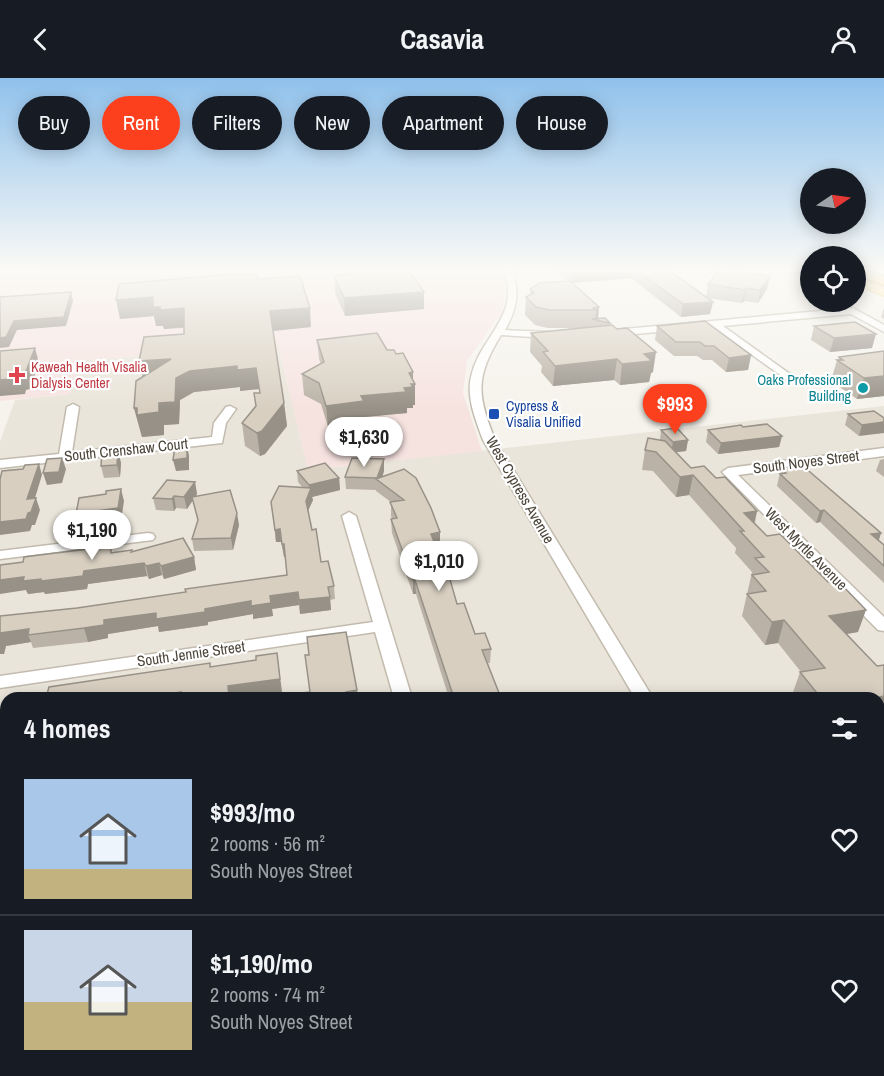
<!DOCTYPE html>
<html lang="en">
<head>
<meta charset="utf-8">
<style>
	:root { --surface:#171b24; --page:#242831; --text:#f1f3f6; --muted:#9ea1a6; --line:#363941; --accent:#fc3f1d }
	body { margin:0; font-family:"Archivo Narrow",sans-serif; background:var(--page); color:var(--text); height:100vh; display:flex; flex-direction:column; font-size:22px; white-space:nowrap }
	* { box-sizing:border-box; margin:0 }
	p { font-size:20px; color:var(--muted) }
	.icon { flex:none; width:33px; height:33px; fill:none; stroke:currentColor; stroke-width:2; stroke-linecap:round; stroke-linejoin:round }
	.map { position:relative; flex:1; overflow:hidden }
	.side { position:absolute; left:0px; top:614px; width:885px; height:386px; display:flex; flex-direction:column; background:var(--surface); border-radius:18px 18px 0 0; box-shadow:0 3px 15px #0003 }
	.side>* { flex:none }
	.guide { position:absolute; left:18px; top:18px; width:849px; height:54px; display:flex; gap:12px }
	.needle { width:39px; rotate:77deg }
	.fabs { position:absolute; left:800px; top:90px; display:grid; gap:12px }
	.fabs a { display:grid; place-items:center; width:66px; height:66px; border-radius:50%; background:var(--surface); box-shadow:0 3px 15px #0003; font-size:30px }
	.price { position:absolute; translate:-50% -51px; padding:0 14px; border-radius:21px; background:#fff; color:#222; font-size:20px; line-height:39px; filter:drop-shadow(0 2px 3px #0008) }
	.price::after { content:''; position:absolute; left:50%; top:36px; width:18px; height:14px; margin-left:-9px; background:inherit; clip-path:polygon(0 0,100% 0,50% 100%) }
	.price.on { background:var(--accent); color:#fff }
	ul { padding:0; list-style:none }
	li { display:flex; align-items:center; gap:18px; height:150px; padding:0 24px }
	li+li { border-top:2px solid var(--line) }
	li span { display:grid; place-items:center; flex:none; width:168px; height:120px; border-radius:0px; color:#555 }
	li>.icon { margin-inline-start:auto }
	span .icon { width:72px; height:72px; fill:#fffc; stroke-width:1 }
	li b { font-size:26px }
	h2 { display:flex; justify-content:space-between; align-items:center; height:72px; padding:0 24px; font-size:26px }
	.tag { padding:0 21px; border-radius:27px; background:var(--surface); box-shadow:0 3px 15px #0003; font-size:21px; line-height:54px }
	.tag.on { background:var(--accent); color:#fff }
	header { display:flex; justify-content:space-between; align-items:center; height:78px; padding:0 24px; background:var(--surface); font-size:27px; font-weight:800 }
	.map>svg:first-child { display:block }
</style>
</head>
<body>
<header><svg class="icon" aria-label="back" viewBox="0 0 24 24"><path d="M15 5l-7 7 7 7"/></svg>Casavia<svg class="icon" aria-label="person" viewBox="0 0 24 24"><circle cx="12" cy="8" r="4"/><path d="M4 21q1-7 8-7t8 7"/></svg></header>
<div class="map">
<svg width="884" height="998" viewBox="0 0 884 998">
	<rect width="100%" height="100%" fill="#f6f3ec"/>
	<!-- residential -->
	<path fill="#eae5da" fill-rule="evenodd" d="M278,266l30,126 576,-64v670h-884v-634l15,-42 55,-6 8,-33zM6,620h873v373h-873z"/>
	<!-- medical -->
	<path fill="#f6e3e0" d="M49,192h449l8,9 -4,33 -35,49 -4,32 19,58 -174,19 -30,-126 -200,17 -8,33 -70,7v-128z"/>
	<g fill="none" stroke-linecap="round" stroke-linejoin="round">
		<defs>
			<g id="minor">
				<path d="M504,192h8c8,22 5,39 -7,60l45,2 5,3 -5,3 -49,-3c-26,43 -24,59 -6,105l158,258h-18l-152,-258c-7,-19 -17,-43 -12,-63 9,-42 50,-59 33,-107z"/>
				<path d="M853,230l31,17v7l-33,-18 -128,12 71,51v4l-4,1 -77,-55 -100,9 -5,-3 5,-3z"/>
				<path d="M73,326l6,3 -7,45 140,-15 2,-14 12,-16 4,-1 6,3 -10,14 -4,20 -222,25v-8l59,-6 8,-47z"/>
				<path d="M884,370v8l-146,19 146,142v14l-6,-1 -156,-158 6,-4z"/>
				<path d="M349,434l7,4 56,182h-18l-19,-66 -375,56v-12l373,-54 -31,-106z"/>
				<path d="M148,455l5,1 2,3 -2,3 -153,19v-8z"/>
				<path d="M6,787v18l-6,1v-18z"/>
				<path d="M879,986l5,12h-27l-2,-5h24z"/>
			</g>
			<path id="major" d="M855,199l29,12v7l-29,-12z"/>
			<path id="highway" d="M855,192h10l19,7v8l-29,-11z"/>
		</defs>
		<!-- minor casing -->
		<use href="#minor" stroke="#c2bbae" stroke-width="3"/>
		<!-- major casing -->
		<use href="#major" stroke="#e6c16a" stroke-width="2"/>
		<!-- highway casing -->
		<use href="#highway" stroke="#e0a43c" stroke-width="4"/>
		<!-- minor -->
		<use href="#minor" fill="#fff" fill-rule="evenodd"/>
		<!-- major -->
		<use href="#major" fill="#ffe39c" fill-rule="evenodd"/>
		<!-- highway -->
		<use href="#highway" fill="#ffcf6e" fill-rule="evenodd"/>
	</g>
	<!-- wall -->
	<g fill="#bab2a6">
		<path d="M344,192h35l1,2 44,37 -79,7 -10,-23 -1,-17 12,-1z"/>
		<path d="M556,192h101l49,27 2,-13 21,-10 41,2 -3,13 -9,14 -14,-2 -2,2 -35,-5 6,4 -3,12 -29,3 -50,-39 -59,5 27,24 -1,12 12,4v2l43,47 -2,1 -2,9 -29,3 -6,-5 -61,6 -12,-14 1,-6 -12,-14 1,-19 43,-5h-26l-13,-3 -10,-10 1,-18 4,-2v-6l38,-8z"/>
		<path d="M786,192h24l-16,4z"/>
		<path d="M258,201l53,48 -38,4 11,72 3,23 -22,28 -5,2 -15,-10 -3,-23 14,-17 4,-13 -1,-4 -19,2v-4l-46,5 -14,8 -1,24 -15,1v10l-22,2 -8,-29 9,-31 41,-43v-6l-20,1 -1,-3h-7l-2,-10 -34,3z"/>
		<path d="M884,230v11l-3,-2z"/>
		<path d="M657,248l94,29 -3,15 -22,2 -14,-12h-9l-6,-4h-23l-19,-16z"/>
		<path d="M814,248l58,22 -42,4 -19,-12z"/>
		<path d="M317,262l70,10 26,29 2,26h-2v3h-6v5l-43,4 1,5 -37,5 -7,-23 -17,-9 -2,-21 19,-10 -2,-5z"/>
		<path d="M884,273v45l-27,3 -26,-18 6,-21h1l1,-3z"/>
		<path d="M848,336l36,4 -25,18 -14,-11z"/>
		<path d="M743,349l39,9 -3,11 -61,7 -12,-12 2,-12z"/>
		<path d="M661,352l27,10 -2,11 -10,1 15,16 25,10 41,33 -2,12 103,109 -11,2 30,32 7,-1v56l-2,-3 -3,-20h-85l-2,-3 8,-23h1l-23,-29 -13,2 -23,-29 10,-44 -17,-19 1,-5 -47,-53 -13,2 -23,-26 -11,-1 3,-20 15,-10z"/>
		<path d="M118,374l3,11 -1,14 -16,1 -3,-12z"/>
		<path d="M884,381v18l-8,-6 4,-11z"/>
		<path d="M781,390l100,65 -2,7 5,5v38l-64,-61 -4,1 -39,-37z"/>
		<path d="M404,391l36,77h-4l21,58 18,30 16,15 -1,14h-2l13,35h-52l-33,-104h-3l-21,-61 -1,-14h1l-1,-3v-14l-15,-11v-1l-30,-1 -1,-12 39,-6 -2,5z"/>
		<path d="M297,393l42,7 1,12 -28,7 1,3 -5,11 4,19 9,32 13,24 1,13 -5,1 1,10 -31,4 -1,-9 -27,4 1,7 -20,3v-5l-45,8v3l-49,7 -1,-6 -50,8v4l-20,4 -55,6 -2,-6 -25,4 -2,8 -4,-38 77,-8 109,-16 101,-17 -1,-18h-2l-3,-15h-5l-5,-40 32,-14 -5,-6z"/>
		<path d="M195,404l2,12 -1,2 43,29 -6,25 -39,1 -2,-12 6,-18 -5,-21 -6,9 -11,-1 -2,3 -18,-1 -3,-12z"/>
		<path d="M132,472v2l62,5 2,13 -32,9 -2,-4 -13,4 -2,-3 -59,8 -1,5 -42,5 -1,-2 -16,2 -2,-4 86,-38z"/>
		<path d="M592,993h68l1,5h-68z"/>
	</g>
	<!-- shaded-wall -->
	<g fill="#979187">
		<path d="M597,192h35l-1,8 -60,5 1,-12z"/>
		<path d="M795,192h15v3l-16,1z"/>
		<path d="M770,198l-3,13 -9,14 2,-13z"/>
		<path d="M746,210l-2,13 -2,2 3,-13z"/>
		<path d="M71,214l2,9 -7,25 -49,4 -8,17 -9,1v-10l14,-17z"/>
		<path d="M424,214v17l-79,7 -1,-18z"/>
		<path d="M153,219l7,10 24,1 3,19 -23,2 -1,-3h-7l-2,-10 -34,3 -4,-19z"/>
		<path d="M713,224l-3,12 -29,3 2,-13z"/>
		<path d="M599,229l-1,13h-3l1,-10 -3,-2z"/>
		<path d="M310,230l1,19 -39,4 -2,-20z"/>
		<path d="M876,256l-4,14 -42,4 4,-14z"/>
		<path d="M35,270l4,15 -9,26 -4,1 -1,4 -25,2v-16z"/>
		<path d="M656,274l-3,20 -2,1 -2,9 -29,3 2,-21 22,-10z"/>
		<path d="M751,277l-3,15 -22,2 3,-14z"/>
		<path d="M171,281l-27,23 -5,-21z"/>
		<path d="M617,281l-3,21 -61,6 2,-20z"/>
		<path d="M237,288l19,2 3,21 -19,2v-4l-46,5 -14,8 -1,24 -15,1v10l-22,2 -8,-29 25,-5 17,-25 14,-7z"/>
		<path d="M413,294v12h2v21h-2v3h-6v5l-43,4 1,5 -37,5 -2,-21 35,-10 43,-8 5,-15z"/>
		<path d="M884,298v20l-27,3 7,-21z"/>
		<path d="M284,325l3,23 -22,28 -5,2 -3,-23z"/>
		<path d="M884,344v11l-25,3 3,-11z"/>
		<path d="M782,358l-3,11 -61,7 3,-11z"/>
		<path d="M688,362l-2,11 -15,2 2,-11z"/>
		<path d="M187,367l2,11v14l-13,1 -3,-11z"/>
		<path d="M118,374l3,11 -1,14 -3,-12z"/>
		<path d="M62,380l4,11 -4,14 -15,2 -4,-12z"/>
		<path d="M384,381v12l-3,11 -4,-2z"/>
		<path d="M39,386l3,11 -11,36 -4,-12z"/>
		<path d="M693,397l-4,20 -13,2 4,-20z"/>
		<path d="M339,400l1,12 -28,7 1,3 -6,13 -1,-12 4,-9 -1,-7z"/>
		<path d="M195,404l2,12 -10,15 -3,-12z"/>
		<path d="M121,411l3,12 -3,20 -41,5 -4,-12z"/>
		<path d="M174,418l2,12 -2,3 -2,-12z"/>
		<path d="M36,420l4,12 -5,15h-3l-2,6 -30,4v-13l28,-9z"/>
		<path d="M824,432l-4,12 -4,1 4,-12z"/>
		<path d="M757,433l-5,21 -8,-19z"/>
		<path d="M237,435l2,12 -6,25 -2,-12z"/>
		<path d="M280,451l1,13h-5l-1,-12z"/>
		<path d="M440,454v14l-9,1v-13z"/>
		<path d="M881,455l-4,12 -6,-11z"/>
		<path d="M282,466h2l2,13h-2z"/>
		<path d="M132,472l3,12 9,1 3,13 -59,8 -1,5 -42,5 -1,-2 -16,2 -2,-4 -26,4v-14l84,-9 47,-19z"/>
		<path d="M194,479l2,13 -32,9 -3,-13z"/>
		<path d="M159,485l3,12 -13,4 -3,-13z"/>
		<path d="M413,502h2l1,14h-3z"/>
		<path d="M298,514l1,13 -27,4 1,7 -20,3v-5l-45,8v3l-49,7 -1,-6 -50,8v4l-20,4 -4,-14 20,-8 52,-7 49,-4 65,-13z"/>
		<path d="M330,519l1,13 -31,4 -1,-14z"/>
		<path d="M866,532l-8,22 -36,6 7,-22z"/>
		<path d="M784,542l-6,23 -13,2 7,-23z"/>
		<path d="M29,551l-1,6 3,7 -25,4 -2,8h-4v-21z"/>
		<path d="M277,575l5,39 -35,6h-19v-12z"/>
		<path d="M357,612l1,8h-12v-6z"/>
		<path d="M181,614l1,6h-33z"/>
		<path d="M884,618v17l-2,5 -3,1v-21h-3z"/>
		<path d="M6,650v15l-6,1v-15z"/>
		<path d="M884,690v12l-5,1v-12z"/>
		<path d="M6,729v17l-6,1v-17z"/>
		<path d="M6,869v22l-6,1v-22z"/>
		<path d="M69,993h13v5h-12z"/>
		<path d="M365,993h53l-22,5h-30z"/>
	</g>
	<!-- building -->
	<g fill="#d8cfc1" stroke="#979187" stroke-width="1.5">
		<path d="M351,192h28l1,2 28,-2 16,22 -80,6 -10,-22 19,-2z"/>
		<path d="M570,192h27l-25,1z"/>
		<path d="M636,192h21l4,3 10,-1 42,30 -30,2z"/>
		<path d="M731,193l39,5 -10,14 -14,-2 -1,2 -37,-6 10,-12 11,2z"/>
		<path d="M234,196h22l2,5 42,-3 10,32 -40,3 14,92 -22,28 -5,2 -15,-10 14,-17 -2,-13h6l-4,-25 -19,2v-4l-47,5 -14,7 -1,24 -16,1v9l-22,3v-7h-3l2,-27 35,-22 -32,2 5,-24 40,-3v-26l-24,2v-3h-7v-10l-37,3 3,-16z"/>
		<path d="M570,203l29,26 -6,1 3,2h-47l-13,-3 -10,-10 8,-4 -4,-4 10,-6z"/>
		<path d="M71,214l-7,25 -50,4 -8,16 -6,1v-41z"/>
		<path d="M605,240l5,5 -18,-4z"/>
		<path d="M705,243l46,34 -22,3 -15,-12h-9l-5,-4h-24l-19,-16z"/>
		<path d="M855,244l21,12 -42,4 -20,-12z"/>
		<path d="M612,247l5,4 10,-1 29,24 -12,2 8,7 -30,3 -5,-5 -62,7 -12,-14 5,-1 -17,-18z"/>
		<path d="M377,255l10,17h7l2,4 7,-1 10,19 -4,1 6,11h-4l2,3 -9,1 2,4 -45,4 3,5 -38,5 -7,-23 -17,-9 22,-12 -7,-22z"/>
		<path d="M35,270l-10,26h-4l-1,4 -20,2v-29z"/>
		<path d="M884,273v25l-20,2 -27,-18h6l-4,-3z"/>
		<path d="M874,333l10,7v4l-22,3 -14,-11z"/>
		<path d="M767,346l15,12 -61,7 -13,-13 33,-5 2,2z"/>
		<path d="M677,350l11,12 -15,2 -12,-12z"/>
		<path d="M648,360l17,3 26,27 13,-2 12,12 9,-1 32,34 -13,2 23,23 13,-2 48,48 10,-1 28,29 -37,6 48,50 7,-1v31l-8,2h-55l-21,-26 25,-4 -41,-48 -12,2 -25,-28 19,-3 -14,-16 17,-3 -14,-14 9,-1 -24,-26h4l-51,-56 -13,2 -24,-25 -11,-2z"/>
		<path d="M187,367v13l-14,2 2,-14z"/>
		<path d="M118,374l-1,13 -16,1 1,-13z"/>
		<path d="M62,380l-3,14 -16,1 4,-14z"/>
		<path d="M352,380l32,1 -7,19 -32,-1z"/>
		<path d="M325,385l14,15 -30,7 -12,-14z"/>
		<path d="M39,386l-12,35 9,-1 -5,14 -3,1 -2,6 -26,3v-43l2,-8 21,-2 2,-4z"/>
		<path d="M803,388l78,67 -10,1 13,11v21l-60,-56 -4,1 -40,-37 6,-1 -5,-5z"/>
		<path d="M404,391l12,9 15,30 9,24 -9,2 11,28h3l12,42 7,-1 11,31 10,-1 6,16 -9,1 19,48h-47l-39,-118h-2l-22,-61 6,-1 -7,-16 14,-2 -28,-21z"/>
		<path d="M167,402l28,2 -11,15 -10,-1 -2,3 -19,-1z"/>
		<path d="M279,408l32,2 -5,13 6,29 4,-1 5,33 7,-1 6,25 -6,1 2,10 -31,3 -1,-8 -28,4 1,7 -20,3v-5l-46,8v3l-49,7v-6l-52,7v5l-20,3 -56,7 1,-6 -29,4v1v-18l77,-8 109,-16 -1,-3 102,-14 -3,-31h-2l-2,-15 -5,1 -4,-28z"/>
		<path d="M121,411l-3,19 -42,6 3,-16 27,-4v-3z"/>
		<path d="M230,412l7,23 -6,25 -39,1 6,-19 -6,-23z"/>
		<path d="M183,460l11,19 -33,9 -2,-3 -13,3 -2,-3 -60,8 -1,5 -42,5v-2l-18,2 1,-4 -24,3v-15l23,-3 1,-5 64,-8 23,-1v5l21,-3 -1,2z"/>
		<path d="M346,554l11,58 -11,2v6h-43l-1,-5 8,-1 -5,-37h4l-2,-18z"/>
		<path d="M277,575l3,26 -52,7 1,11 -48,1v-6l-32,6h-127l25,-4 2,-7 161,-24v4l46,-7v-4z"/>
		<path d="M6,630v20l-6,1v-20z"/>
		<path d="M884,673v17l-5,1v-17z"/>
		<path d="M2,691h4v38l-6,1v-31z"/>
		<path d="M6,821v48l-6,1v-48z"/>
		<path d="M6,958v35h63v3l-9,2h-60v-38z"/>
		<path d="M194,993h84l2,5h-84z"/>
		<path d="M601,993h59l1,5h-59z"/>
	</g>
	<!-- sky -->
	<linearGradient id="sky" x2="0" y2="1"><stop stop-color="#8fc1ec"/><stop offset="0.58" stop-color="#fbfaf6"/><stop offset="1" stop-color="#fbfaf6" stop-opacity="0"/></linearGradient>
	<rect width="884" height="331" fill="url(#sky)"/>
	<!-- markers -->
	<path fill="#e0444e" stroke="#fff" stroke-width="2" d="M14 288h6v6h6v6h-6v6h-6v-6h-6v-6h6z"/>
	<circle fill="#0f9aa8" stroke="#fff" stroke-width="2" cx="863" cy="310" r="6"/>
	<rect fill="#1a4fb4" stroke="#fff" stroke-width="2" x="488" y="330" width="12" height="12" rx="3"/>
	<g text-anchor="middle" stroke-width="4.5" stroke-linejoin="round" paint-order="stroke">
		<!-- far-health labels -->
		<g font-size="14" fill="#be3a42" stroke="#fff" text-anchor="start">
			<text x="31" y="294">Kaweah Health Visalia<tspan x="31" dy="16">Dialysis Center</tspan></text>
		</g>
		<!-- far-culture labels -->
		<g font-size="14" fill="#0d838f" stroke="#fff" text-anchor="end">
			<text x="851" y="307">Oaks Professional<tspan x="851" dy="16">Building</tspan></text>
		</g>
		<!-- far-transit labels -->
		<g font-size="14" fill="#164399" stroke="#fff" text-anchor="start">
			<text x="506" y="333">Cypress &amp;<tspan x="506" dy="16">Visalia Unified</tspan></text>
		</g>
		<!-- street labels -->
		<g font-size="15" fill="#4b4439" stroke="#fff">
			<text transform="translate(126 372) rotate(-6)" y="5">South Crenshaw Court</text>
			<text transform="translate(806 384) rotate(-7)" y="5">South Noyes Street</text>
			<text transform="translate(520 412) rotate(60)" y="5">West Cypress Avenue</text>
			<text transform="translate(806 471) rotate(45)" y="5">West Myrtle Avenue</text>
			<text transform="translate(191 576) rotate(-8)" y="5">South Jennie Street</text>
		</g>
	</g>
</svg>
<div class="fabs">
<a><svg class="needle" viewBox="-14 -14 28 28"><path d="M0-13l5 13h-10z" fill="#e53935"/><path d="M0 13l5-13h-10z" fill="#9ea1a6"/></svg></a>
<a><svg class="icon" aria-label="locate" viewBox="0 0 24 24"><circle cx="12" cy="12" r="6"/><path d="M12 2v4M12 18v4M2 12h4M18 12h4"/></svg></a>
</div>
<b class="price on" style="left:675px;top:357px">$993</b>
<b class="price" style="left:364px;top:390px">$1,630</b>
<b class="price" style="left:92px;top:483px">$1,190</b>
<b class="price" style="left:439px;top:514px">$1,010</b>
<div class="guide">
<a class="tag">Buy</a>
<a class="tag on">Rent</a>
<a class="tag">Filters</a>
<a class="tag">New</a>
<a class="tag">Apartment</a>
<a class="tag">House</a>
</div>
<section class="side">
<h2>4 homes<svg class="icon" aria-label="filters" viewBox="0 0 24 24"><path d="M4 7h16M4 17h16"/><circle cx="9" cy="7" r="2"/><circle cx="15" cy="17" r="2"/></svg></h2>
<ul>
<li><span style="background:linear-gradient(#a9c7e8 75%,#c2b280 0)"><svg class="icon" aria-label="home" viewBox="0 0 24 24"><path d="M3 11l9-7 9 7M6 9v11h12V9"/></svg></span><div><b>$993/mo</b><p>2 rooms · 56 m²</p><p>South Noyes Street</p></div><svg class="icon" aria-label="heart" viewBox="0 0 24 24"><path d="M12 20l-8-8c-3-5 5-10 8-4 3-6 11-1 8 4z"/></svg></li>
<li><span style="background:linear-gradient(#c9d6e8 60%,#c2b280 0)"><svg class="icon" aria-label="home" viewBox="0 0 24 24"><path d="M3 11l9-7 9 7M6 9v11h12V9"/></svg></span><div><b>$1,190/mo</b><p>2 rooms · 74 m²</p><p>South Noyes Street</p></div><svg class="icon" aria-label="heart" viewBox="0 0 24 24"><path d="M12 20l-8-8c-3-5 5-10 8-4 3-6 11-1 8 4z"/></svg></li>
</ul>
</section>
</div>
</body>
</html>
